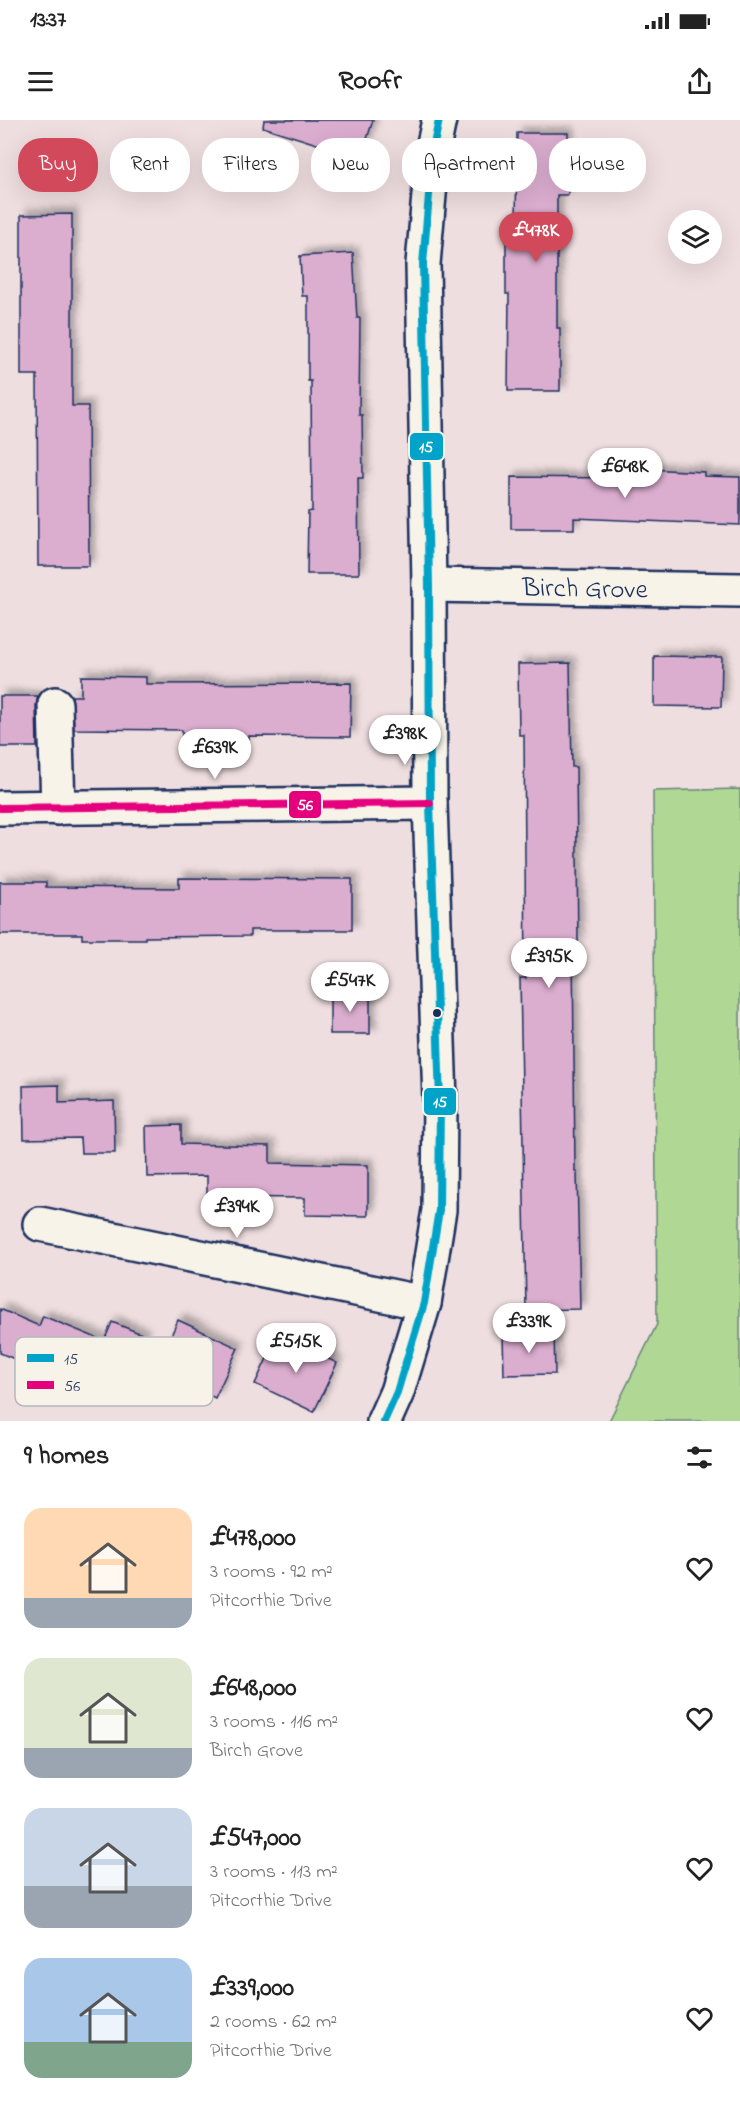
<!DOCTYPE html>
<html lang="en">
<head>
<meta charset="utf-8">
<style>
	:root { --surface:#fff; --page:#f6f6f6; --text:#222; --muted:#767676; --accent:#d1495b }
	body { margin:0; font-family:"Indie Flower",sans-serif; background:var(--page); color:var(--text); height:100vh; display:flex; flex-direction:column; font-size:22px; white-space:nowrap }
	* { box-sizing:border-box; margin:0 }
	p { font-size:20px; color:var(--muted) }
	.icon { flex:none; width:33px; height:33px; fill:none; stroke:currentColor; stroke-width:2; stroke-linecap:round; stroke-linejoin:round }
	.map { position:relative; height:1301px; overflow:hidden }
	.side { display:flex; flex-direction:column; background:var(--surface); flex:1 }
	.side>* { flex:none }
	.top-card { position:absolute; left:18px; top:18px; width:705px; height:54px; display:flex; gap:12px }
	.tools { position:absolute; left:668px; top:90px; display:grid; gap:12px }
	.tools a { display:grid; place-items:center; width:54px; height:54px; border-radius:50%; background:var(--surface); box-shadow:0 6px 24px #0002; font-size:30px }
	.price { position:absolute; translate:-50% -51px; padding:0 14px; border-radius:21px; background:#fff; color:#222; font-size:20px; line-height:39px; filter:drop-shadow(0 2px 3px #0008) }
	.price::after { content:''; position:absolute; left:50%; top:36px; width:18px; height:14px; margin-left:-9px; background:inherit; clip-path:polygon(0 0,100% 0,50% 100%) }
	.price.on { background:var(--accent); color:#fff }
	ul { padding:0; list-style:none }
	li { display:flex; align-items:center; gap:18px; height:150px; padding:0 24px }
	li span { display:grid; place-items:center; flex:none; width:168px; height:120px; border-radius:18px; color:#555 }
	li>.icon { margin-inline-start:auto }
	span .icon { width:72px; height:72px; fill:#fffc; stroke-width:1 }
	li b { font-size:26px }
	h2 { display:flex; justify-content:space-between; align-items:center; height:72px; padding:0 24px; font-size:26px }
	.tag { padding:0 21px; border-radius:24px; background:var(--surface); box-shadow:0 6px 24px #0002; font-size:21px; line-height:54px }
	.tag.on { background:var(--accent); color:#fff }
	.status { display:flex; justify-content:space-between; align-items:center; height:42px; padding:0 30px; background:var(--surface); direction:ltr }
	.status svg { height:16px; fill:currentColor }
	header { display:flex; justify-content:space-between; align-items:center; height:78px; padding:0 24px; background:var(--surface); font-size:27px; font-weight:800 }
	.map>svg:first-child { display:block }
</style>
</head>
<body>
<div class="status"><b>13:37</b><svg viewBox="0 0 49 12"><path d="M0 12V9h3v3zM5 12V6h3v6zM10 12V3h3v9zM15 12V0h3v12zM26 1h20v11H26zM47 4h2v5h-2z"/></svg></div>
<header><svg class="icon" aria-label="menu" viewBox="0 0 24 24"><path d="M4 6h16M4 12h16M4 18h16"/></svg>Roofr<svg class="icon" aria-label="share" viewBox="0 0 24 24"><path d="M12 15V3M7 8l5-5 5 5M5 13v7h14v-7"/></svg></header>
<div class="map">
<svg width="740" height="1301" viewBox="0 0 740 1301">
	<defs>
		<filter id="shadow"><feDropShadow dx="5.5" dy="-5.5" stdDeviation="3" flood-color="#0004"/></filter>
	</defs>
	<rect width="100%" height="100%" fill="#efdee0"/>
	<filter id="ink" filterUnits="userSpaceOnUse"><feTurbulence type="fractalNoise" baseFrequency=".0167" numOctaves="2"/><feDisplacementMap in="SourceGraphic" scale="12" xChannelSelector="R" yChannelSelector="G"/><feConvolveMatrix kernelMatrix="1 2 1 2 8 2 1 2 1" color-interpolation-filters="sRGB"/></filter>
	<g filter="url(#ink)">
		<!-- green -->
		<path fill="#b0d894" stroke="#668479" stroke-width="1.5" d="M740,669v632h-131l48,-97 -4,-533z"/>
		<!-- building -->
		<g fill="#dbadcf" stroke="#1b2f5e" stroke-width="1.5" filter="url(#shadow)">
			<path d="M264,0h109l-12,38 -98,-31z"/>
			<path d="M517,13h51v62h-11v133h3v63h-52l1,-97h-3v-63h10z"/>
			<path d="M72,94v192h16l1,160h-51l-1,-191h-16v-160z"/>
			<path d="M353,133l4,65h3l-1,97h3l1,63h-5l1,96h-52l1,-62 4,-1 -1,-130h-3v-85h-6l-2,-40z"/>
			<path d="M610,347l94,5v4l36,1v48l-166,-7v11h-63v-52l99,1z"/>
			<path d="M654,536l68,1 -1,50 -67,-1z"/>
			<path d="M570,543l2,104h4l2,176h-5l2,228h2l3,138 -54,1 -6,-332h6l-2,-243h-5l-1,-71z"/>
			<path d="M81,556l65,1v7l205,-1 -1,54 -101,-1v3h-67v-9l-108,-1 -2,-33h9z"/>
			<path d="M0,576h38l-2,9 1,42h-37z"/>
			<path d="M179,758l173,1v51h-102v6l-105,1v2h-63v-5h-82v-52h46v5l133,1z"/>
			<path d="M330,871l40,1v42h-40z"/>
			<path d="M59,965v18l55,-2 1,52h-34l-1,-15 -56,1 -1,-53z"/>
			<path d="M181,1005v19l89,2v17l98,2v51l-63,-1v-17l-98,-1v-21l-60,1 -1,-51z"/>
			<path d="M0,1189l39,17 4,-10 61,25 8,-19 32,13 -20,47 -61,-25 -7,19 -56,-23z"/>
			<path d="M178,1200l60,28 -23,50 -59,-29z"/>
			<path d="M554,1213l1,41 -51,1 -1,-40z"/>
			<path d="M278,1215l59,28 -23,49 -59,-28z"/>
		</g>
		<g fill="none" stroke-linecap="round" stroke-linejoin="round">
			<defs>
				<g id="minor">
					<path id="s1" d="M429,465l311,5"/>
					<path d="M55,584l3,104"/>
					<path d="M0,688l430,-5"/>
					<path d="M40,1104l384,79"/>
					<path d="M384,1301l13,-29 27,-89 15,-93 1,-109 -10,-298 -1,-218 -6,-321 10,-115 6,-29"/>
				</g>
			</defs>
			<!-- minor casing -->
			<use href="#minor" stroke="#1b2f5e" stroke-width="38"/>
			<!-- minor -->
			<use href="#minor" stroke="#f7f3e8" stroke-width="33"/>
			<defs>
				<path id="bus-1" d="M384,1301l13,-29 27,-89 15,-93 1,-109 -10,-298 -1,-218 -6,-321 10,-115 6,-29"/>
				<path id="bus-2" d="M0,688l430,-5"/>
			</defs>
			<!-- bus-1 casing -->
			<use href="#bus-1" stroke="#f7f3e8" stroke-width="12"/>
			<!-- bus-2 casing -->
			<use href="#bus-2" stroke="#f7f3e8" stroke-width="12"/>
			<!-- bus-1 -->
			<use href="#bus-1" stroke="#01a3c8" stroke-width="8"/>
			<!-- bus-2 -->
			<use href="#bus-2" stroke="#e5007d" stroke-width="8"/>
		</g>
	</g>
	<!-- markers -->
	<circle fill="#1b2f5e" stroke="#f7f3e8" stroke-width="2" cx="437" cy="893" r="5"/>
	<g text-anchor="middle" stroke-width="4.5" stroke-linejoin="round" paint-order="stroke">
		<!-- street labels -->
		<g font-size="27" fill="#1b2f5e" stroke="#f7f3e8">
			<text dy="9" stroke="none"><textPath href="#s1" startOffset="156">Birch Grove</textPath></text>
		</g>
	</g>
	<!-- legend -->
	<rect x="15" y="1217" width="198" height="69" rx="9" fill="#f7f3e8" stroke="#b5b8bf" stroke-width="1.5"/>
	<rect x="27" y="1234" width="27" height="8" fill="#01a3c8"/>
	<rect x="27" y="1261" width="27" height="8" fill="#e5007d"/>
	<g font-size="16" fill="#1b2f5e">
		<text x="64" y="1244">15</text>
		<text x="64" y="1271">56</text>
	</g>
	<g stroke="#f7f3e8" stroke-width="2">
		<rect x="409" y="312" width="35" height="29" rx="6" fill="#01a3c8"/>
		<rect x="288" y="670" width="34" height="29" rx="6" fill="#e5007d"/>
		<rect x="423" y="967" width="34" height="29" rx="6" fill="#01a3c8"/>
	</g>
	<g font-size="16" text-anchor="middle" font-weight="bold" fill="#fff">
		<text x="426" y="332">15</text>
		<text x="305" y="690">56</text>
		<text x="440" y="987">15</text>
	</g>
</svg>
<div class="tools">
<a><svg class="icon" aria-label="layers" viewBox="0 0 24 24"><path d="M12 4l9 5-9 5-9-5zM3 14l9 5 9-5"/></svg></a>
</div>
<b class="price on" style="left:536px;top:143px">£478K</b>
<b class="price" style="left:625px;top:379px">£648K</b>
<b class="price" style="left:405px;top:646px">£398K</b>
<b class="price" style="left:215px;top:660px">£639K</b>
<b class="price" style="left:549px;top:869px">£395K</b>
<b class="price" style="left:350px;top:893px">£547K</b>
<b class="price" style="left:237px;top:1119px">£394K</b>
<b class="price" style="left:529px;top:1234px">£339K</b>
<b class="price" style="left:296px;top:1254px">£515K</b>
<div class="top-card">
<a class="tag on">Buy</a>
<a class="tag">Rent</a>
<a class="tag">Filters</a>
<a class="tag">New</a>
<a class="tag">Apartment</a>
<a class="tag">House</a>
</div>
</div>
<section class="side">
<h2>9 homes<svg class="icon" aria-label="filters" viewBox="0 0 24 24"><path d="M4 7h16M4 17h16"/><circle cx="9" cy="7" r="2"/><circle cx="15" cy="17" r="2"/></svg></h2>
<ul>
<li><span style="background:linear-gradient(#ffd9b3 75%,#9aa5b1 0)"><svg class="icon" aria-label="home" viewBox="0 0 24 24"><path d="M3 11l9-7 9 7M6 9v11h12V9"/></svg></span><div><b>£478,000</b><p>3 rooms · 92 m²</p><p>Pitcorthie Drive</p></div><svg class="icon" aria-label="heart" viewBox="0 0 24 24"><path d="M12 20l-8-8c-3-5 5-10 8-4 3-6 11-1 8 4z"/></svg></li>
<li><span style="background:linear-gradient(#dfe7d0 75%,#9aa5b1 0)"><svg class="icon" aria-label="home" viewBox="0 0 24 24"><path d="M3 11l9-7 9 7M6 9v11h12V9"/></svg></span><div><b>£648,000</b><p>3 rooms · 116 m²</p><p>Birch Grove</p></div><svg class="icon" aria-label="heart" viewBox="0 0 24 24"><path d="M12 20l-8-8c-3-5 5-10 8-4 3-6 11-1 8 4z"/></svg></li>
<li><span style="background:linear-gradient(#c9d6e8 65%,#9aa5b1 0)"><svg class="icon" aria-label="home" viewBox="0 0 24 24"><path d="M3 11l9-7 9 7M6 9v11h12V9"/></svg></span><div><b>£547,000</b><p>3 rooms · 113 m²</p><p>Pitcorthie Drive</p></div><svg class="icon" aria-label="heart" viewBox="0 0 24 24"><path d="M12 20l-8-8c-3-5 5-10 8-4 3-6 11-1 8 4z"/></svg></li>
<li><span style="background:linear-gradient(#a9c7e8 70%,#7fa58c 0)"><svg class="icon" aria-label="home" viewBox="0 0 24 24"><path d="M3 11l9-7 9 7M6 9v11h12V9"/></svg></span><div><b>£339,000</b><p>2 rooms · 62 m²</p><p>Pitcorthie Drive</p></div><svg class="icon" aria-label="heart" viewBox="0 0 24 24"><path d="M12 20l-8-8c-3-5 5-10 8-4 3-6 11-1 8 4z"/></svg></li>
</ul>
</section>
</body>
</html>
